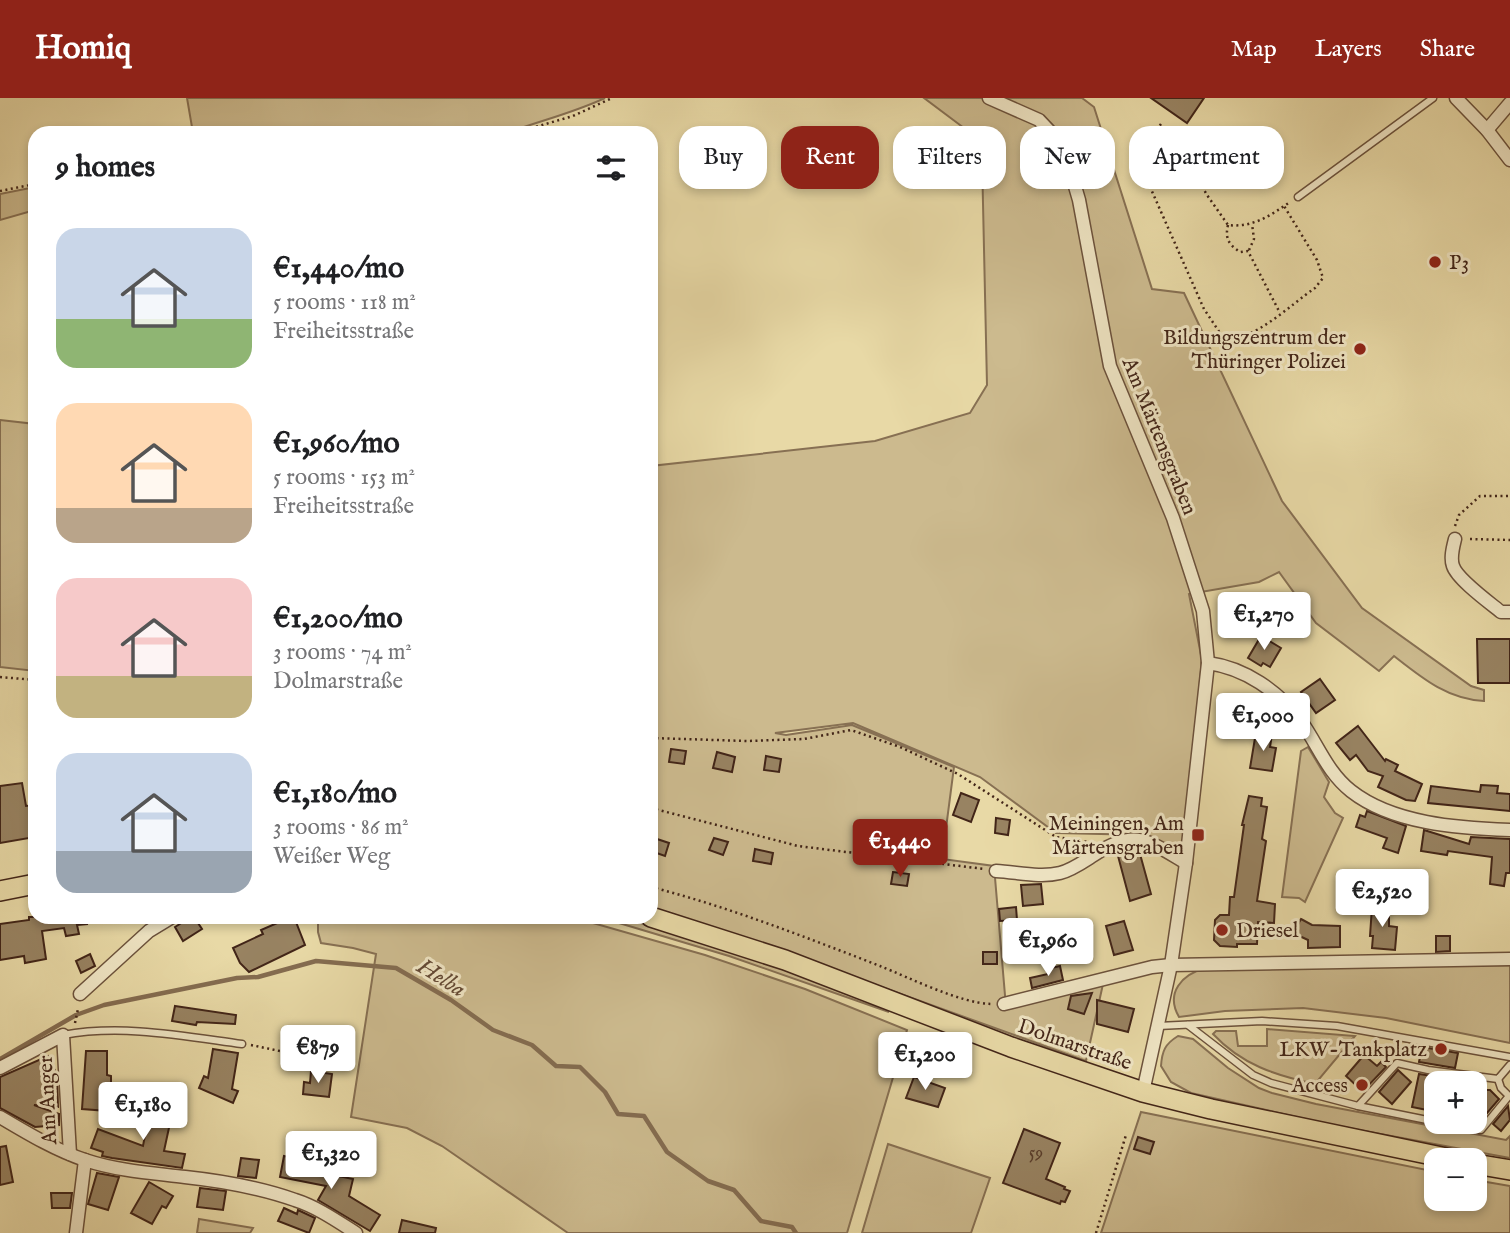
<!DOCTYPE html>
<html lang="en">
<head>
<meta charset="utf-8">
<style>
	:root { --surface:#fff; --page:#f6f6f6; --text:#202124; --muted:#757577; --accent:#8f2418 }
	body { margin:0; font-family:"IM FELL English",serif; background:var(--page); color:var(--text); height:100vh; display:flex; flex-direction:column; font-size:26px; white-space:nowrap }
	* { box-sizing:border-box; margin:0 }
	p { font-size:23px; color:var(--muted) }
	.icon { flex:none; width:38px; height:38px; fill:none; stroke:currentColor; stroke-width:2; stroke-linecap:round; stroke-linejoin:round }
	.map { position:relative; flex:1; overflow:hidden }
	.details { position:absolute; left:28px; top:28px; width:630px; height:798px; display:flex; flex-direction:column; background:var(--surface); border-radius:21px; box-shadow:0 4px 10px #0003 }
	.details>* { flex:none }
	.top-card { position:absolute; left:679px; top:28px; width:665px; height:63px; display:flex; gap:14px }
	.fabs { position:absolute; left:1424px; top:973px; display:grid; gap:14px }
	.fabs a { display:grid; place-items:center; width:63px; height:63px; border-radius:14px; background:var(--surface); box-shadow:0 4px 10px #0003; font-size:35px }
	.price { position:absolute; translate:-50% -60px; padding:0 16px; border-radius:7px; background:#fff; color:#222; font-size:23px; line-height:46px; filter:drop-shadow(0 2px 4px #0008) }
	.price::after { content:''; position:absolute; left:50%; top:42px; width:21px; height:16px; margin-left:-10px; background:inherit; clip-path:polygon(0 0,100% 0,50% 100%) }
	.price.on { background:var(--accent); color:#fff }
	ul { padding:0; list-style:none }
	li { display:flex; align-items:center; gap:21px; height:175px; padding:0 28px }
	li span { display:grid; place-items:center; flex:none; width:196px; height:140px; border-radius:21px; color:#555 }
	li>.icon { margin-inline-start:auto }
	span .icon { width:84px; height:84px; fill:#fffc; stroke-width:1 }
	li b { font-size:30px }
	h2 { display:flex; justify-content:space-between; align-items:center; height:84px; padding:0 28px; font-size:30px }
	.chip { padding:0 24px; border-radius:21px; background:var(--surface); box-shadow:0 4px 10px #0003; font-size:24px; line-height:63px }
	.chip.on { background:var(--accent); color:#fff }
	header { display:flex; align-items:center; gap:42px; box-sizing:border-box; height:98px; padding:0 35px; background:var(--accent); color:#fff }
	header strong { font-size:33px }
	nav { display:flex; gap:38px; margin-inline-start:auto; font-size:24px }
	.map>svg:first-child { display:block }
</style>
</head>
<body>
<header>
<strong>Homiq</strong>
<nav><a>Map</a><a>Layers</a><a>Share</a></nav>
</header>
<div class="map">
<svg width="1510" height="1135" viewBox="0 0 1510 1135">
	<rect width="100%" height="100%" fill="#e8d9a6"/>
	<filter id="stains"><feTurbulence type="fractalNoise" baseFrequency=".00286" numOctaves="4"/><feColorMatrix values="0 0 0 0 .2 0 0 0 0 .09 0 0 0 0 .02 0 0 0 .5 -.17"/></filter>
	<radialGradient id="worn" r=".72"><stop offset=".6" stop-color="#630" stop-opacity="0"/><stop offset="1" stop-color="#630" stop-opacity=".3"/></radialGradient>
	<!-- green -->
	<g fill="#ccba8e" stroke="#877053" stroke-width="2">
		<path d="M187,0h418c-32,15 -66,23 -98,35h-314z"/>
		<path d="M924,0h158l12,9 58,182 32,4 98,208 80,107 109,78 13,4v11c-37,-2 -62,-23 -90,-45l-15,15 -63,-48 -37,-51 -20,10 -70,12 13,66 -18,181 -8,8 -31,-14 -89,-2 -76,-56 -127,-54 -78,10 11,2 66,-10 102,42 -12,92 52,7 12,141 97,-23 -17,77 -315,-114 -120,-37v-444l224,-25 95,-28 17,-28 -5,-227 -6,-21z"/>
		<path d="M35,89v23l-35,10v-26z"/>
		<path d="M0,322l35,4v247l-35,-4z"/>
		<path d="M1308,649l21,35 -5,15 11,16 8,5 -38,84 -6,-4 -17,-1 19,-146z"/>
		<path d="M318,819h254l133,38 100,34 102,41 -60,203h-279l-126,-87 -35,-18 -56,-11 25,-163 -23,-6 -32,-5 -3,-11z"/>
		<path d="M599,819h22c91,28 182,53 268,95l-160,-56z"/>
		<path d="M1510,867v78l-124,-25 -83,-10 -78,3 -46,6c-14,-24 3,-43 27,-49z"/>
		<path d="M1267,931l88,7 -40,48c-40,-9 -73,-19 -102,-50l3,-3h20l2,15h29z"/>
		<path d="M1178,938l15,3 35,29 31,20 13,5 44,11 190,36 4,-4v22l-178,-33 -141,-32 -20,-11 -10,-16c1,-15 4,-22 17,-30z"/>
		<path d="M1141,1014l296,60v27h38v-19l35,6v47h-409z"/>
		<path d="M888,1046l102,34 -19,55h-109z"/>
		<path d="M199,1121l54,9 -3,5h-53z"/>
	</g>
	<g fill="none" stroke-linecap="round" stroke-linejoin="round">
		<!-- stream -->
		<path stroke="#846c50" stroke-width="4.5" d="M0,961l76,-44 28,-10 133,-27 21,-1 58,-16 80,7 55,32 42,30 39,15 24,21 24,1 25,25 13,22 26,2 23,36 41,29 26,9 27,31 31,6 4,6"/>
	</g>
	<!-- building -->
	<g fill="#988362" stroke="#422518" stroke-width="2">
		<path d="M1151,0h53l-17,25z"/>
		<path d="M1261,538l20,12 -11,19 -7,-4 -2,3 -13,-8z"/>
		<path d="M1477,541h33v44h-32z"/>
		<path d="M1320,581l15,21 -19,13 -15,-21z"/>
		<path d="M1358,628l27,35 1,-2 12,6 -3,6 27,13 -7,17 -9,-1 -28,-13 5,-11 -15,-5 -12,-16 -6,5 -14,-17z"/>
		<path d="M1256,634l16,2 -2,13 6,1 -4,23 -22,-3z"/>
		<path d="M671,651l15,2 -2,13 -15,-2z"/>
		<path d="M717,654l18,5 -3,15 -19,-4z"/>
		<path d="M766,658l15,3 -2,13 -15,-2z"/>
		<path d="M22,685l4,23 9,-1v32l-35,6v-57z"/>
		<path d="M1481,687l17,1 -1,7 13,1v17l-82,-8 3,-17 49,6z"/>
		<path d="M961,695l18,7 -8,22 -18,-7z"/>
		<path d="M1249,698l13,2 -1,8 6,1 -5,32 4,2 -9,60 18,3 -1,19 -16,-1 -1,22h-20v3l-17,-1 -6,-6 1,-20 5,-5h9l1,-18h4l10,-72h-2z"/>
		<path d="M1367,713l39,15 -8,27 -15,-5 4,-10 -31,-11 4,-12 5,2z"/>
		<path d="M996,720l14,2 -2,15 -13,-2z"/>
		<path d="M1424,732l45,14 2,-7 39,2v34h-4l-2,13 -14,-2 2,-27 -44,-6 -1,4 -26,-4z"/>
		<path d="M654,740l15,5 -4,13 -14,-5z"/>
		<path d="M714,740l14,4 -5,13 -14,-5z"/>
		<path d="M755,751l18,4 -2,11 -18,-3z"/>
		<path d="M1140,756l11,40 -21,7 -12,-45z"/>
		<path d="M893,774l16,2 -2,12 -16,-2z"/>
		<path d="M1041,786l2,20 -20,2 -2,-21z"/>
		<path d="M1389,808v20l8,1 -2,23 -23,-2 1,-12h-3l2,-29z"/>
		<path d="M1016,809l1,13 -17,1 -1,-12z"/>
		<path d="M29,819h57l1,7 -10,1 2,9 -13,2 -2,-8 -22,3 4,28 -21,4 -1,-7 -24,4v-36l29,-4z"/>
		<path d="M191,819h3l8,12 -19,12 -8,-14z"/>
		<path d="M291,819h3l11,28 -56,27 -9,-9 -7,-15 30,-14 -2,-4z"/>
		<path d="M1301,821l11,6 28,1v21l-32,1v-8l-15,-7z"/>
		<path d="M1124,823l9,29 -19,5 -8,-29z"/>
		<path d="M1436,838h14v15l-14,1z"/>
		<rect x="983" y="854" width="14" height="12"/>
		<path d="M90,856l5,12 -14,7 -5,-12z"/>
		<path d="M1060,868l3,14 -31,8 -2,-10 18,-4 -1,-5z"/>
		<path d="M1092,895l-8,21 -16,-5 3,-13z"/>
		<path d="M1097,902l37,9 -6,23 -31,-8z"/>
		<path d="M175,908l61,9 -1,9 -38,-2 -1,3 -24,-4z"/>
		<path d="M1422,949l36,6 -3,15 -36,-6z"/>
		<path d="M213,951l25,4 -6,36 6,2 -5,12 -34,-15 5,-12 4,2z"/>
		<path d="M86,953h21v24l4,1v17l40,5 -4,16 -65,-5z"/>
		<path d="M1364,957l13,11 4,-4 5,5 -20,21 -4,-3 -3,3 -13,-12z"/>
		<path d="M48,958l9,19 1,32 -24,-2 25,9v11l-24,2 -35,-19v-31z"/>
		<path d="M1398,972l13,12 -19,22 -13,-12z"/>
		<path d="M311,973l21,3 -3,23 -26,-3 1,-12 6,1z"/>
		<path d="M1419,976l34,5 -1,4h-15v29l-25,-5z"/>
		<path d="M914,979l31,11 -7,19 -32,-9z"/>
		<path d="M1485,992h5l9,9 -17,20 -7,-8 9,-10 -5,-4z"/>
		<path d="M151,1006l22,5 -9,42 21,3 -3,14 -70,-10 -10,-2 1,-4 -12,-4 7,-19 45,17z"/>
		<path d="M1508,1008l2,14 -9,11 -8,-7z"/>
		<path d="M1024,1031l36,14 -14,36 19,8 -1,2 6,2 -5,11 -4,-1 -1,3 -57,-21z"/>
		<path d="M1138,1039l16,5 -4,12 -16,-5z"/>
		<path d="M6,1048l7,36 -13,3v-38z"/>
		<path d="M284,1058l32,6 -2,9 39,8 -4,17 31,19 -10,16 -52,-31 8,-14 -46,-9z"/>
		<path d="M241,1060l18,2 -3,18 -18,-2z"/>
		<path d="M97,1075l22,4 -11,33 -20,-6z"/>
		<path d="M149,1084l24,14 -7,12 -4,-2 -10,18 -21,-11z"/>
		<path d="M200,1090l26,3 -3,19 -26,-3z"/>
		<path d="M51,1095h21l-2,15h-18z"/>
		<path d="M284,1110l13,6 1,-4 17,8 -6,15 -31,-12z"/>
		<path d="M402,1122l34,8 -1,5h-36z"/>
	</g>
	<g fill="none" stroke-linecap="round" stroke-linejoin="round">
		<defs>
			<g id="lane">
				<path d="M1298,99l135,-99"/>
				<path d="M1188,927l65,50 18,8 87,23 39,-43 31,7 70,9 12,-14"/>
				<path d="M1158,928l104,-5 75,5 173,31"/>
				<path d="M63,937c59,-11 120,1 179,9"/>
				<path d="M1358,1008l79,16"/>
				<path d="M1438,1024l43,8 28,-34 -8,-8 -3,-9"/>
			</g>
			<g id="street">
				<path d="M989,0l50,22 16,17 12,22 12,41 31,166 63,152 30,93 5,52 -22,200 -15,102 -28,127"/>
				<path d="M1456,0l31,32 23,30"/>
				<path d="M1487,32l23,-27"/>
				<path d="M1455,441c-2,8 -5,19 -2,27 4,13 37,37 48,46h9"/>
				<path d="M1208,565c37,5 70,28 93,58 17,24 26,51 50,70 42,33 107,37 159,39"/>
				<path d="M996,773c21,1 44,7 64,2 12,-3 23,-11 34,-18 41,-27 53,-15 92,8"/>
				<path d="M80,896l69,-63 23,-14"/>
				<path d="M1004,906l148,-37 19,-2 339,-6"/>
				<path d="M0,970l63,-33 7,119"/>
				<path d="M0,1019c27,16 55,33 85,43 33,11 67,13 100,17 37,4 76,11 110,23 22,7 42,21 61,33"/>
				<path d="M76,1135l9,-73"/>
			</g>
			<g id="primary">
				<path d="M0,793l35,-7"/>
				<path d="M651,819l134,43 226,87 132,45 68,17 245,51"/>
				<path d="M1475,1066l35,6"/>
			</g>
		</defs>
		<!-- lane casing -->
		<use href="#lane" stroke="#6c523c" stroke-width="9"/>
		<!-- street casing -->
		<use href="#street" stroke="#6c523c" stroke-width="15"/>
		<!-- primary casing -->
		<use href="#primary" stroke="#422518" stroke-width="22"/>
		<!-- path -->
		<g stroke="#422518" stroke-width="2.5" stroke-dasharray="2 3.5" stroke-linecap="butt">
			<path d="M1161,26l-20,27 -2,11 65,147 20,30c31,2 66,-34 91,-51l8,-10 -6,-18 -33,-54"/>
			<path d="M515,35l58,-17 39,-18"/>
			<path d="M1178,45l29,52 21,30c25,3 43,-10 62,-23"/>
			<path d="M0,93l35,-7"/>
			<path d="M1228,127c-3,13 0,19 12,27l8,-1 32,62"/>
			<path d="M1249,152l5,-11 -2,-15"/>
			<path d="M1455,428l4,-11 21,-19h30"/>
			<path d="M1470,441l40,1"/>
			<path d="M0,579l35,3"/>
			<path d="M651,640l96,3 57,-2 47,-9 49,17 58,27 98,63 32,5"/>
			<path d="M651,710l147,38 186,23"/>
			<path d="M651,789c78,20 154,50 229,79 30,12 80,37 111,38"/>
			<path d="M75,925l3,-14"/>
			<path d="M251,947l48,10"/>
			<path d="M1096,1135l30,-98"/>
		</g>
		<!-- lane -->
		<use href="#lane" stroke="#f0e6c5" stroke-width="6"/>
		<!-- street -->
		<use href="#street" stroke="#f0e6c5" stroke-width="12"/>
		<!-- primary -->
		<use href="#primary" stroke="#e8d9a6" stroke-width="19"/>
	</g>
	<!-- markers -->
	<g fill="#8f2418" stroke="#f0e6c5" stroke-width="2.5">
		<circle cx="1435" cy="164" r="7"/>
		<circle cx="1360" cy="251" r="7"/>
		<rect x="1191" y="730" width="14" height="14" rx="3.5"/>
		<circle cx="1222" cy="832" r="7"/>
		<circle cx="1441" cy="951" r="7"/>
		<circle cx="1362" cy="987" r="7"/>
	</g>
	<g text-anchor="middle" stroke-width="6" stroke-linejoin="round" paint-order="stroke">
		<!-- number labels -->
		<g font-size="18" fill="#583c2a">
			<text x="1036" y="1060">59</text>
		</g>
		<!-- poi labels -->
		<g font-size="21" fill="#422518" stroke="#f0e6c5" text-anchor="end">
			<text x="1449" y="171" text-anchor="start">P3</text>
			<text x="1346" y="246">Bildungszentrum der<tspan x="1346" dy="24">Thüringer Polizei</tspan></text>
			<text x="1184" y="732">Meiningen, Am<tspan x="1184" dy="24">Märtensgraben</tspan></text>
			<text x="1236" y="839" text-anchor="start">Driesel</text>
			<text x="1427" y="958">LKW-Tankplatz</text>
			<text x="1348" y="994">Access</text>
		</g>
		<!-- street labels -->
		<g font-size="21" fill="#422518" stroke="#f0e6c5">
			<text transform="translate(1160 338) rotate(68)" y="7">Am Märtensgraben</text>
			<text transform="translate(1075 946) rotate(19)" y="7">Dolmarstraße</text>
			<text transform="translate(47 1002) rotate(-93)" y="7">Am Anger</text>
		</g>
		<!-- water labels -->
		<g font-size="23" font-style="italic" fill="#634934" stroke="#f0e6c5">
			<text transform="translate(442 879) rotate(32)" y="8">Helba</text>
		</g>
	</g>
	<rect width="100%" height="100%" filter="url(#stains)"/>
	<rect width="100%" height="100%" fill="url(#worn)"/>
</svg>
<div class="fabs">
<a>+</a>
<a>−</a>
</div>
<b class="price" style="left:1264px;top:554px">€1,270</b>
<b class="price" style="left:1263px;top:655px">€1,000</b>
<b class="price on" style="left:900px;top:781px">€1,440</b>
<b class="price" style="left:1382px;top:831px">€2,520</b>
<b class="price" style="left:1048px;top:880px">€1,960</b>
<b class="price" style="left:318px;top:987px">€879</b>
<b class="price" style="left:925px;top:994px">€1,200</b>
<b class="price" style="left:143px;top:1044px">€1,180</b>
<b class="price" style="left:331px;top:1093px">€1,320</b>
<div class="top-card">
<a class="chip">Buy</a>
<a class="chip on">Rent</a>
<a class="chip">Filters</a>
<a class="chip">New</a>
<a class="chip">Apartment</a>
</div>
<section class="details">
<h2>9 homes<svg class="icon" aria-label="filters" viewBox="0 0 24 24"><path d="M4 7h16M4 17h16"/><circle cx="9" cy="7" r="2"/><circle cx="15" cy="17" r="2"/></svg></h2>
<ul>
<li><span style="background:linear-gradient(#c9d6e8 65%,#8fb573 0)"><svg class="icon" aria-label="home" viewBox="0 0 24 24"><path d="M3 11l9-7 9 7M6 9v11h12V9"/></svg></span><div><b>€1,440/mo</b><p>5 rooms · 118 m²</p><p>Freiheitsstraße</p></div></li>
<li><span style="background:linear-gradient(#ffd9b3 75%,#b9a48a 0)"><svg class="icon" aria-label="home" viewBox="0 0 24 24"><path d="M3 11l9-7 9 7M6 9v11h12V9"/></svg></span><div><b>€1,960/mo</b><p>5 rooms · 153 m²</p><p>Freiheitsstraße</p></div></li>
<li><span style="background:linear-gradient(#f6c9c9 70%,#c2b280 0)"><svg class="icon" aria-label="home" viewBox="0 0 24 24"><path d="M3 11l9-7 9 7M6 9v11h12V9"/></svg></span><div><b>€1,200/mo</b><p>3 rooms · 74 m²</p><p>Dolmarstraße</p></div></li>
<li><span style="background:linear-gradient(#c9d6e8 70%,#9aa5b1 0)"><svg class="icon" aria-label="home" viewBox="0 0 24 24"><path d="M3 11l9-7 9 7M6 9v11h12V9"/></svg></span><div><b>€1,180/mo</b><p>3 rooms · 86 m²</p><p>Weißer Weg</p></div></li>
</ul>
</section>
</div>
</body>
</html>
